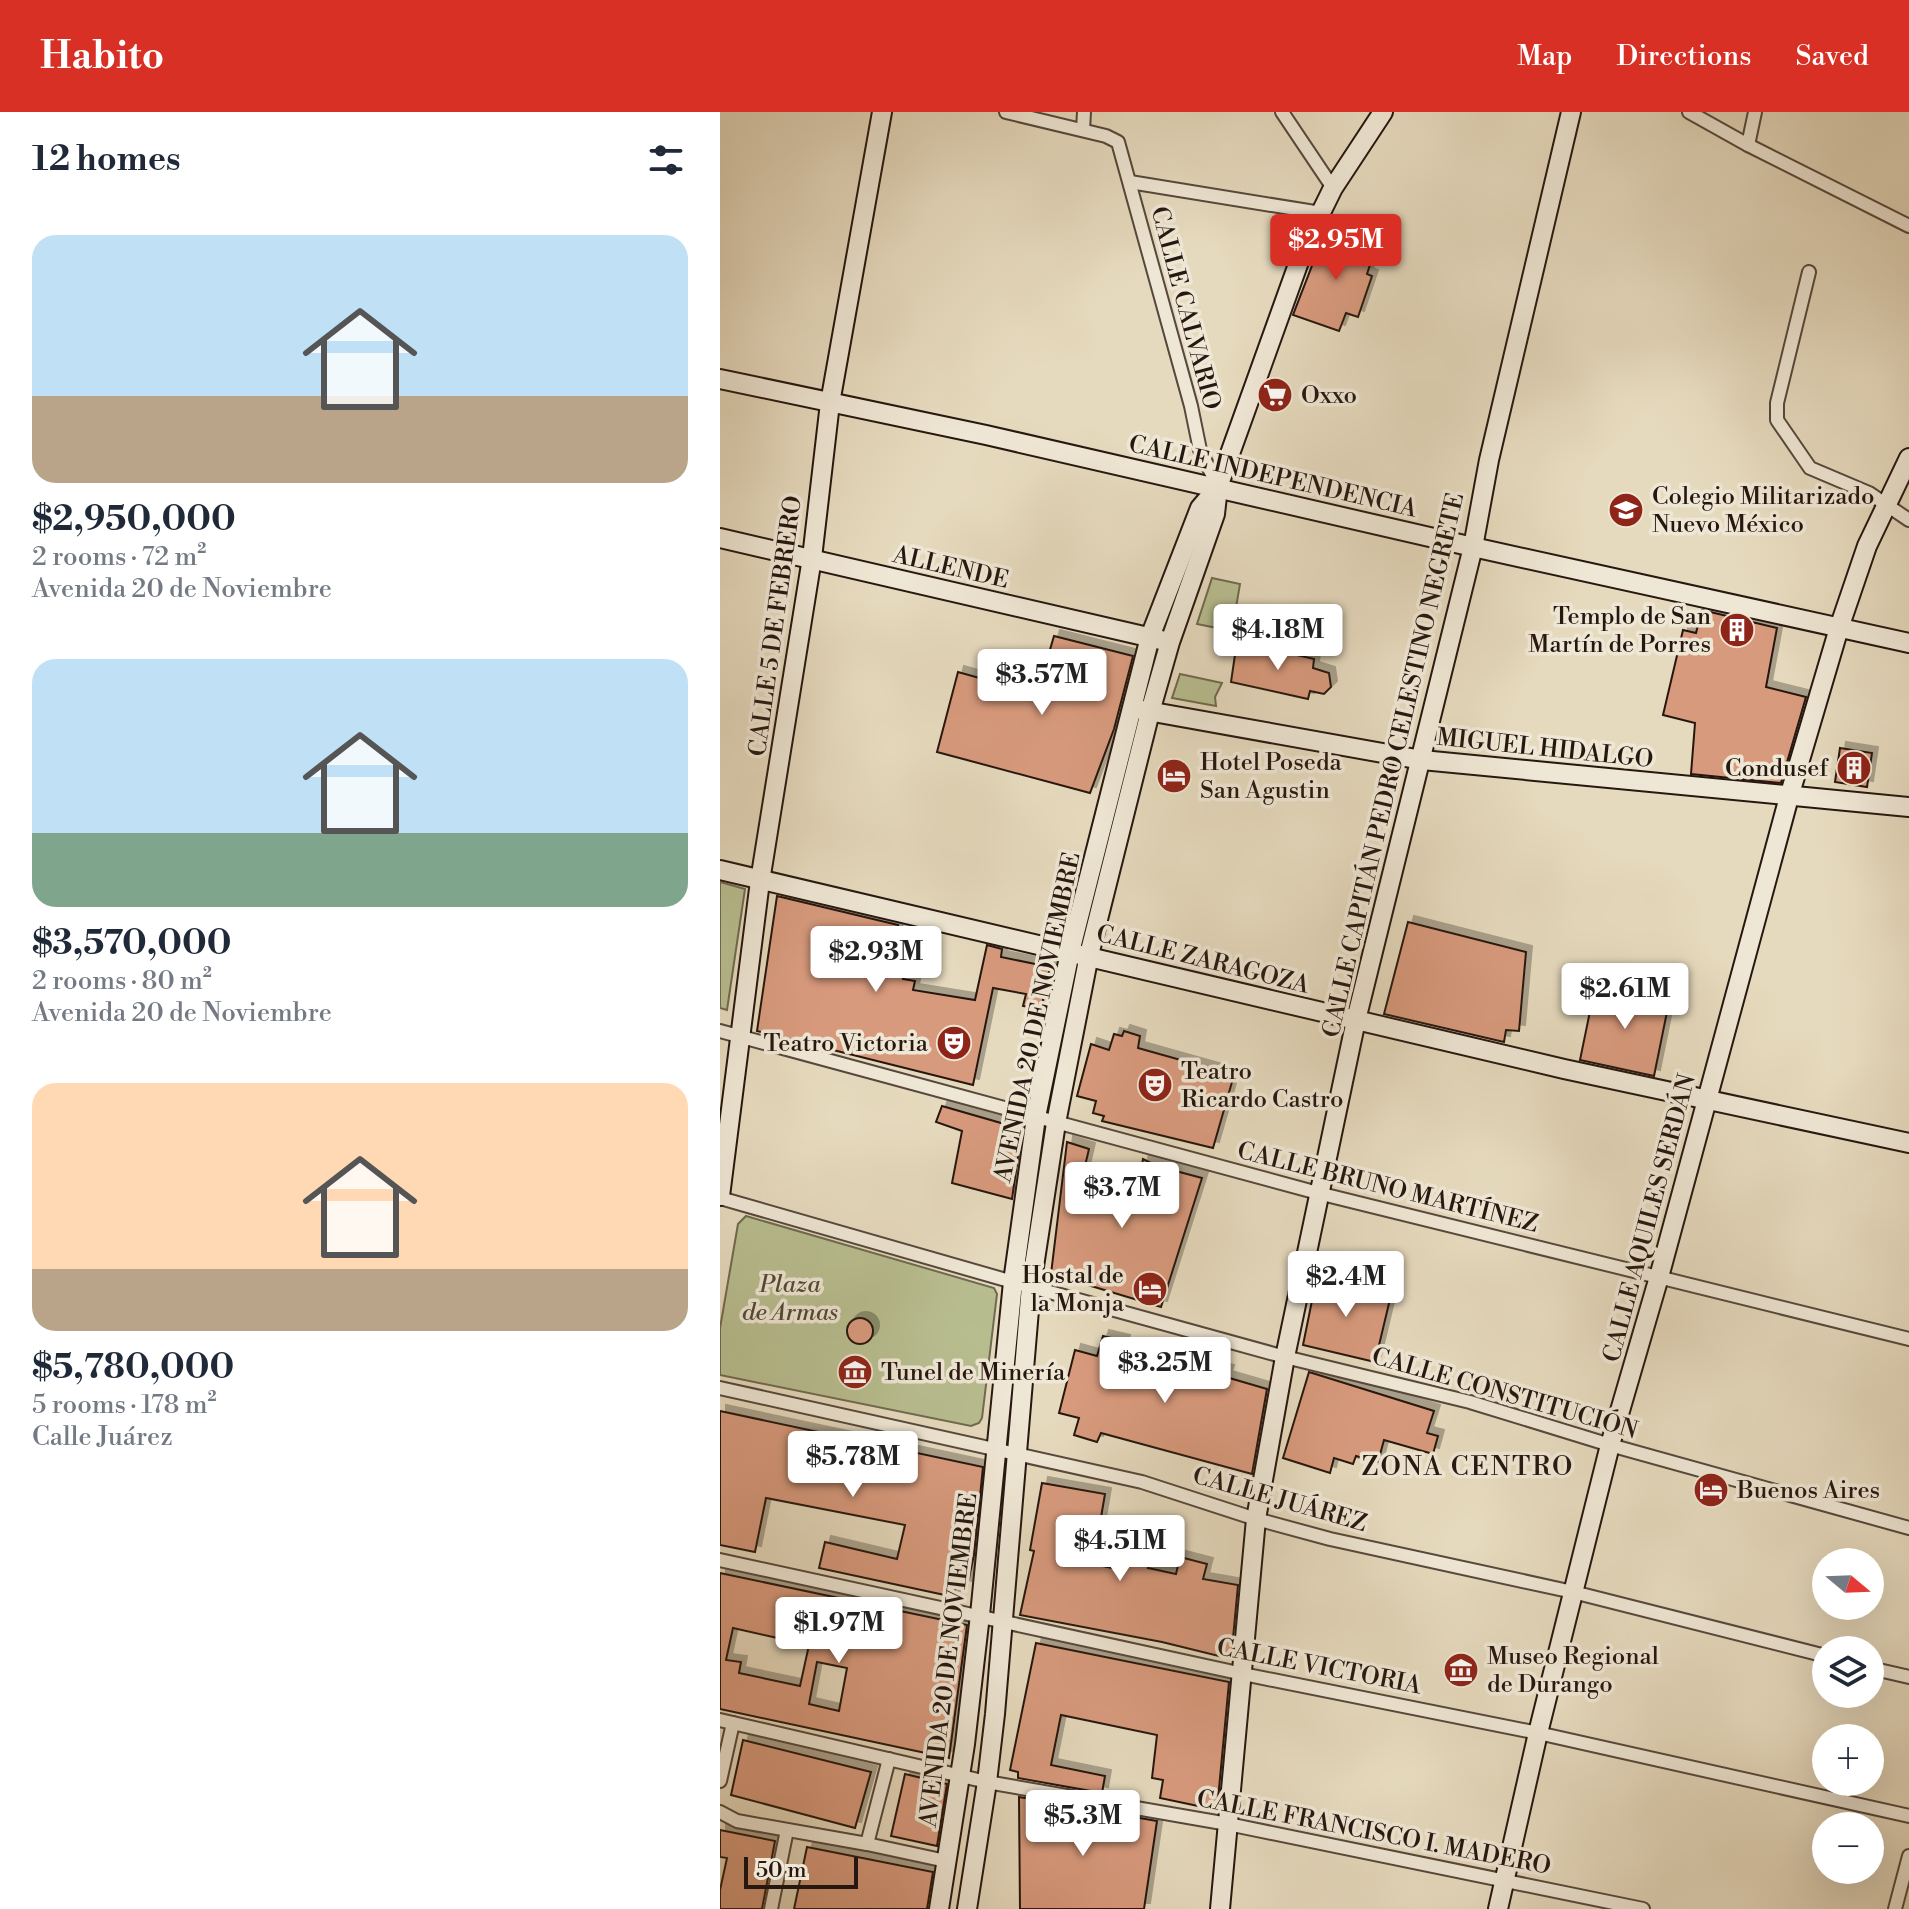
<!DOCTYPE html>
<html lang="en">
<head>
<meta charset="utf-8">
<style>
	:root { --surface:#fff; --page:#f2f2f3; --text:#1f2937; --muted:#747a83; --accent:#d93025 }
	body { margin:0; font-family:"Libre Bodoni",serif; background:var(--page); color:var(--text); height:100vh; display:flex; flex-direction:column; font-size:30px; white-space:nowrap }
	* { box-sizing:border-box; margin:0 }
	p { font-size:26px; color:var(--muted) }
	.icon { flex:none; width:44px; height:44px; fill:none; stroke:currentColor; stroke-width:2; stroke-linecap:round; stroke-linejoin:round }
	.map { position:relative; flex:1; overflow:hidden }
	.side { display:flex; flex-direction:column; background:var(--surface); width:720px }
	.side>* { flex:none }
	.needle { width:52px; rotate:109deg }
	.buttons { position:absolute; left:1092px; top:1436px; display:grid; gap:16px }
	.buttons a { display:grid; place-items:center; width:72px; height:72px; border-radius:50%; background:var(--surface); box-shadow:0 8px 32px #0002; font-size:40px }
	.scale { position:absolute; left:24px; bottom:20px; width:114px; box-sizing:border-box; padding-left:8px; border:4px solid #261710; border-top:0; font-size:22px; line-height:28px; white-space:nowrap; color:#261710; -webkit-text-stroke:6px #efe7d5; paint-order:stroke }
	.price { position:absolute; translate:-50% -68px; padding:0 18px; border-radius:8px; background:#fff; color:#222; font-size:26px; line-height:52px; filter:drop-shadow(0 2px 4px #0008) }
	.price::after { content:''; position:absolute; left:50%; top:48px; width:24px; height:18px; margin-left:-12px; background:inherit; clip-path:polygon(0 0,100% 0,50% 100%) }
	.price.active { background:var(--accent); color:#fff }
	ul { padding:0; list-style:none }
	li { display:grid; align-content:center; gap:16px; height:424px; padding:0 32px }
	li span { display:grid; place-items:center; height:248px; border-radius:24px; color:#555 }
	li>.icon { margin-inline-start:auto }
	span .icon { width:144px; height:144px; fill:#fffc; stroke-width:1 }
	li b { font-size:34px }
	h2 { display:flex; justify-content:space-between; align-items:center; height:96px; padding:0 32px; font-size:34px }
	header { display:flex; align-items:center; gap:48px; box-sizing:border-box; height:112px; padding:0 40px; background:var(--accent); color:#fff }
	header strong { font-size:38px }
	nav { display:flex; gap:44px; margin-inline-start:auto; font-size:28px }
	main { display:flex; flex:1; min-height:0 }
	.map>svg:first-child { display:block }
</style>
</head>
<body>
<header>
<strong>Habito</strong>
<nav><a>Map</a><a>Directions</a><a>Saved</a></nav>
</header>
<main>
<section class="side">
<h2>12 homes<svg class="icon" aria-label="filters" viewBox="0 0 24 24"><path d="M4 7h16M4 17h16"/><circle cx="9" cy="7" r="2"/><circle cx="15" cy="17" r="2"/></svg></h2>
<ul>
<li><span style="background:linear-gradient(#bfe0f5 65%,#b9a48a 0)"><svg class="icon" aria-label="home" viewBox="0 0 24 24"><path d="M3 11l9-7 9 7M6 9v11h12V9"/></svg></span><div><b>$2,950,000</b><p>2 rooms · 72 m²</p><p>Avenida 20 de Noviembre</p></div></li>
<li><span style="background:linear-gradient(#bfe0f5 70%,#7fa58c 0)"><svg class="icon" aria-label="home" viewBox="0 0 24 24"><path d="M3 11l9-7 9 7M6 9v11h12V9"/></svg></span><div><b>$3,570,000</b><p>2 rooms · 80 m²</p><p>Avenida 20 de Noviembre</p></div></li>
<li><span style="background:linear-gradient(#ffd9b3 75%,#b9a48a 0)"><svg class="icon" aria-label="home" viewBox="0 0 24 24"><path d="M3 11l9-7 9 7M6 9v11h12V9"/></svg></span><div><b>$5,780,000</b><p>5 rooms · 178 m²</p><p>Calle Juárez</p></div></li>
</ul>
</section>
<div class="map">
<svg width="1189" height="1797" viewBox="0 0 1189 1797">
	<defs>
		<filter id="shadow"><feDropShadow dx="6" dy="-6" stdDeviation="0" flood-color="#0004"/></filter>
	</defs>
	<rect width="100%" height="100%" fill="#e6dabe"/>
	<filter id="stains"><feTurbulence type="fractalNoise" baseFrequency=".0025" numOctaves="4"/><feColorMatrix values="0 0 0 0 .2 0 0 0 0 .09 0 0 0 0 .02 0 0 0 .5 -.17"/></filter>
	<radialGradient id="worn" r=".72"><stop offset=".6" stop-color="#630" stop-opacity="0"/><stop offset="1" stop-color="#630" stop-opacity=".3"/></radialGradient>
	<!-- green -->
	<g fill="#b8be90" stroke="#6f6a50" stroke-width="2">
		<path d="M492,466l28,6 -8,47 -35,-7z"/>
		<path d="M460,562l42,9 -7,14 1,9 -44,-8z"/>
		<path d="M0,770l25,7 -18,121 -7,-2z"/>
		<path d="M26,1104l248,72 3,6 -15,124 -3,5 -8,3 -251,-51v-47l18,-104z"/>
	</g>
	<!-- building -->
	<g fill="#d89a7d" stroke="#261710" stroke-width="2" fill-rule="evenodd" filter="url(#shadow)">
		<path d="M605,120l50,18 -8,24 5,2 -14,41 -12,-4 -7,18 -46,-16z"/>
		<path d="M982,498l75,18 -11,59 40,10 -25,86 -90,-9 4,-51 -32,-8 20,-85 13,3z"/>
		<path d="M334,524l79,20 -19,73 -24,64 -153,-41 21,-80 79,22z"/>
		<path d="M517,529l77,18 -1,9 16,5 2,14 -7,7 -14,-3 -2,8 -77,-17z"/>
		<path d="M1120,636l32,5 -5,34 -32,-5z"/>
		<path d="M57,784l121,29 -5,21 13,4 -4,18h4l-3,11 12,2 -2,9 62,10 12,-55 15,4 -1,8 49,10 -9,42 -18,-3 3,-12 -33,-6 -20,97 -216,-54z"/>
		<path d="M688,810l118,30 -7,79 -13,-1 -2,12 -120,-28z"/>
		<path d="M875,875l74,15 -15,74 -74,-16z"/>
		<path d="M404,919l16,5 -2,12 96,27 -21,73 -111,-27 2,-5 -11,-3 3,-12 -19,-5 14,-52 18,6 5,-16 8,2z"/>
		<path d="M222,994l80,23 -10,70 -60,-16 10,-52 -26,-9z"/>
		<path d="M347,1030l22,7 -8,34 55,13 7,-37 14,7 45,12 -41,129 -110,-33z"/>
		<path d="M597,1164l74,19 -16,67 -72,-17z"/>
		<circle cx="140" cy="1219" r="13"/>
		<path d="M383,1224l21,5 -3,8 67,16 2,-4 38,10 -2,6 41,12 -15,85 -151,-41 -4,9 -23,-7 5,-17 -20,-5 16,-63 22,6z"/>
		<path d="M589,1260l125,39 -7,22 11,3 -5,18 -49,-14 -6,22 -22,-6 -3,8 -19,-6 -4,15 -47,-15z"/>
		<path d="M0,1299l263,56 -9,88 -7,32 -11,-2 -2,12 -135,-29 6,-26 72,17 8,-34 -139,-27 -11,54 -35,-7z"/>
		<path d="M322,1371l63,11 -12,70 29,6 5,-21 24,5 -3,14 28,6 4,-17 27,7 -4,15 35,6 -7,74 -69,-17 -142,-27 14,-64 -4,-1z"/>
		<path d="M0,1461l247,52 -18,133 -229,-49zM13,1516l76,17 -9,41 -61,-13 2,-11 -15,-2zM97,1550l30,6 -8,43 -30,-7z"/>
		<path d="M316,1531l193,39 -12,128 -57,-12 3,-18 -11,-2 5,-43 -96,-20 -10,50 54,11 -3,17 -84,-15v-6l-8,-2z"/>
		<path d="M23,1628l128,32 -16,56 -124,-33z"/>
		<path d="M185,1662l42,10 -10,62 -46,-10z"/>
		<path d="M299,1685l138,24 -13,88h-124z"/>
		<path d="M0,1718l55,11 -13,68h-42v-19l7,-32 -7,-1z"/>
		<path d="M87,1735l126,25 -6,37h-133z"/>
	</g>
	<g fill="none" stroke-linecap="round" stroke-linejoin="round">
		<defs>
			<g id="street">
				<path d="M286,0l100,24 12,6 73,264 9,44 18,37"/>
				<path d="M562,0l51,76"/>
				<path d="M969,0l59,33 161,81"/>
				<path d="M363,18l1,-18"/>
				<path d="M1028,33l7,-33"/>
				<path d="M410,70l191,31"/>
				<path d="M1089,160l-32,131v17l33,48 59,25 40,27"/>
				<path d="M0,919l598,162 591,146"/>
				<path d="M0,1086l293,84 272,75 185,45 140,43 299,83"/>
				<path d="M0,1276l422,94 114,37 74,20 243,53 253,64"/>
				<path d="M0,1448l523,114 295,59 371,83"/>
				<path d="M1150,1556l39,9"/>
				<path d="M0,1608l267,62 241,42 415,85"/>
				<path d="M0,1669l13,-58"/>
				<path d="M0,1700l17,9 130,23 79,17"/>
				<path d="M147,1732l22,-85"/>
				<path d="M51,1797l16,-79"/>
				<path d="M1175,1797l14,-53"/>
			</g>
			<g id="secondary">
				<path d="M0,267l266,56 487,112 436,96"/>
				<path d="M0,426l441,102"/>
				<path d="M422,598l280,50 487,47"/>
				<path d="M0,758l844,199 345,74"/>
				<path d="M0,1084l40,-315 52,-323 18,-155 52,-291"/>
				<path d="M219,1797l26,-165 15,-129 33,-333 23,-165 34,-165 80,-315 50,-129 18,-21"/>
				<path d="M247,1797l20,-127 8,-68 36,-428 25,-163 33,-168 61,-243 20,-70 45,-128 3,-27 87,-242 28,-57 50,-76"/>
				<path d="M500,1797l36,-390 29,-162 71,-337 117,-473 16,-87 82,-348"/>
				<path d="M778,1797l40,-176 72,-288 49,-168 130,-480 50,-169 28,-82 42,-88"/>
			</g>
		</defs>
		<!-- street casing -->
		<use href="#street" stroke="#56483c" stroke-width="16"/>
		<!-- secondary casing -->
		<use href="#secondary" stroke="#261710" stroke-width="22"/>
		<!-- street -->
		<use href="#street" stroke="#efe7d5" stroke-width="12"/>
		<!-- secondary -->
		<use href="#secondary" stroke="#efe7d5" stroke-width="18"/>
	</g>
	<!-- icons -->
	<defs>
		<symbol id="supermarket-disc" viewBox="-11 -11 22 22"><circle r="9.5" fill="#8f2418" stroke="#efe7d5"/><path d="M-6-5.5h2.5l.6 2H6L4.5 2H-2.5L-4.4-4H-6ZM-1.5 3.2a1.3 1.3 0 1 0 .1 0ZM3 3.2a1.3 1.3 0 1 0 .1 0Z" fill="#fff"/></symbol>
		<symbol id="school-disc" viewBox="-11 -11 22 22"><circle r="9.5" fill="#8f2418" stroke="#efe7d5"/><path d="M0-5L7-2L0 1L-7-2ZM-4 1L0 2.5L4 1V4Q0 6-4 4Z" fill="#fff"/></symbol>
		<symbol id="building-disc" viewBox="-11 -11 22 22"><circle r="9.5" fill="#8f2418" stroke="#efe7d5"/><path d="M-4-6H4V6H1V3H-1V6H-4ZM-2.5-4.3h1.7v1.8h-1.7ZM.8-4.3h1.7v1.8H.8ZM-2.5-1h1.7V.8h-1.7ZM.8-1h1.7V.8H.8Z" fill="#fff"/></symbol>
		<symbol id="hotel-disc" viewBox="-11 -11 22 22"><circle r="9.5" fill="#8f2418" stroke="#efe7d5"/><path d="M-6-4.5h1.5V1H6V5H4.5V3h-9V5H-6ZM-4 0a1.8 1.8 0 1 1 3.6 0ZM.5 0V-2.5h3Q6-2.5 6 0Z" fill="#fff"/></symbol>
		<symbol id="theatre-disc" viewBox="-11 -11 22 22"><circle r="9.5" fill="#8f2418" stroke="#efe7d5"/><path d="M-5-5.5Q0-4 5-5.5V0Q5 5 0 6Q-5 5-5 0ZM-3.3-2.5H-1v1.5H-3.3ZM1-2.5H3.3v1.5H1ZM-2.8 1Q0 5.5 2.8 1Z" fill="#fff"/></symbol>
		<symbol id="museum-disc" viewBox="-11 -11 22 22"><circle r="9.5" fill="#8f2418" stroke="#efe7d5"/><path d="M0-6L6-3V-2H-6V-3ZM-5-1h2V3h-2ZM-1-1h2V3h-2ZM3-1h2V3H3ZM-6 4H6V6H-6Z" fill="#fff"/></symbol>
	</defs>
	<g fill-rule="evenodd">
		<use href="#supermarket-disc" x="535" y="263" width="40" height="40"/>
		<use href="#school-disc" x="886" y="378" width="40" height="40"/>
		<use href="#building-disc" x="997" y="498" width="40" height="40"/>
		<use href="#building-disc" x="1114" y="636" width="40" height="40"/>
		<use href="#hotel-disc" x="434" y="644" width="40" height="40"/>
		<use href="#theatre-disc" x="214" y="911" width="40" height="40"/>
		<use href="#theatre-disc" x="415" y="953" width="40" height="40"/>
		<use href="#hotel-disc" x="410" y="1157" width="40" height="40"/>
		<use href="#museum-disc" x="115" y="1240" width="40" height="40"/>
		<use href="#hotel-disc" x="971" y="1358" width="40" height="40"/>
		<use href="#museum-disc" x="721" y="1538" width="40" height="40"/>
	</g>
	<g text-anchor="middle" stroke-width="7" stroke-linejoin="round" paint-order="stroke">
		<!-- street labels -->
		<g font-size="24" fill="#261710" stroke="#efe7d5">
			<text transform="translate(466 196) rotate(75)" y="8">CALLE CALVARIO</text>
			<text transform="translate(553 364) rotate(13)" y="8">CALLE INDEPENDENCIA</text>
			<text transform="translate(231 455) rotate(13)" y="8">ALLENDE</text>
			<text transform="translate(55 514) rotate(-82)" y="8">CALLE 5 DE FEBRERO</text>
			<text transform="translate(825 636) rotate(6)" y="8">MIGUEL HIDALGO</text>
			<text transform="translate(673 653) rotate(-77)" y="8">CALLE CAPITÁN PEDRO CELESTINO NEGRETE</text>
			<text transform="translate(483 847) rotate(14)" y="8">CALLE ZARAGOZA</text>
			<text transform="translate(317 905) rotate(-78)" y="8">AVENIDA 20 DE NOVIEMBRE</text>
			<text transform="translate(668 1075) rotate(14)" y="8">CALLE BRUNO MARTÍNEZ</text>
			<text transform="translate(929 1106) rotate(-75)" y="8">CALLE AQUILES SERDÁN</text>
			<text transform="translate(785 1281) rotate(16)" y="8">CALLE CONSTITUCIÓN</text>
			<text transform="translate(560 1387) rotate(16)" y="8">CALLE JUÁREZ</text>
			<text transform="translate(228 1548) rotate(-83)" y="8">AVENIDA 20 DE NOVIEMBRE</text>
			<text transform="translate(599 1554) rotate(11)" y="8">CALLE VICTORIA</text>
			<text transform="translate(654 1720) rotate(11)" y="8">CALLE FRANCISCO I. MADERO</text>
		</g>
		<!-- poi labels -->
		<g font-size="24" fill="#261710" stroke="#efe7d5" text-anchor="start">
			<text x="581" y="291">Oxxo</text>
			<text x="932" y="392">Colegio Militarizado<tspan x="932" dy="28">Nuevo México</tspan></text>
			<text x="991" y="512" text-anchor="end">Templo de San<tspan x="991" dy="28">Martín de Porres</tspan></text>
			<text x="480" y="658">Hotel Poseda<tspan x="480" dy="28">San Agustin</tspan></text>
			<text x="1108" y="664" text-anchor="end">Condusef</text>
			<text x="208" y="939" text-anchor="end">Teatro Victoria</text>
			<text x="461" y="967">Teatro<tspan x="461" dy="28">Ricardo Castro</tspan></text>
			<text x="404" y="1171" text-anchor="end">Hostal de<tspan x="404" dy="28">la Monja</tspan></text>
			<text x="161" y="1268">Tunel de Minería</text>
			<text x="1017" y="1386">Buenos Aires</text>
			<text x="767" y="1552">Museo Regional<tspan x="767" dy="28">de Durango</tspan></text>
		</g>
		<!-- park labels -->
		<g font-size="24" font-style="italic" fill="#524936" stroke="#efe7d5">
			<text x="70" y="1180">Plaza<tspan x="70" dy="28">de Armas</tspan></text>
		</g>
		<!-- neighbourhood labels -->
		<g font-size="26" letter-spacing="2" fill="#261710" stroke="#efe7d5">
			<text x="748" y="1363">ZONA CENTRO</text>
		</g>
	</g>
	<rect width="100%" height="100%" filter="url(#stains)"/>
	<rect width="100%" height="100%" fill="url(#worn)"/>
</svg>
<div class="buttons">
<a><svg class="needle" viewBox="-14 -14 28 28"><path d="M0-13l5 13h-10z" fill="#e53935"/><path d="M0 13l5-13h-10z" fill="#747a83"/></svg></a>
<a><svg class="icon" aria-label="layers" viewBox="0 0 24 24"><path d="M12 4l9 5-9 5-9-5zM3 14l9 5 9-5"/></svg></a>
<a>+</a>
<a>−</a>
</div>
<div class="scale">50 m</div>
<b class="price active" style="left:616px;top:170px">$2.95M</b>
<b class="price" style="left:558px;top:560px">$4.18M</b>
<b class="price" style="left:322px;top:605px">$3.57M</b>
<b class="price" style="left:156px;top:882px">$2.93M</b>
<b class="price" style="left:905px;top:919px">$2.61M</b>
<b class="price" style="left:402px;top:1118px">$3.7M</b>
<b class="price" style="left:626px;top:1207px">$2.4M</b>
<b class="price" style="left:445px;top:1293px">$3.25M</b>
<b class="price" style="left:133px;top:1387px">$5.78M</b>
<b class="price" style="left:400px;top:1471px">$4.51M</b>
<b class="price" style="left:119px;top:1553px">$1.97M</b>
<b class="price" style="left:363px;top:1746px">$5.3M</b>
</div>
</main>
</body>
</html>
